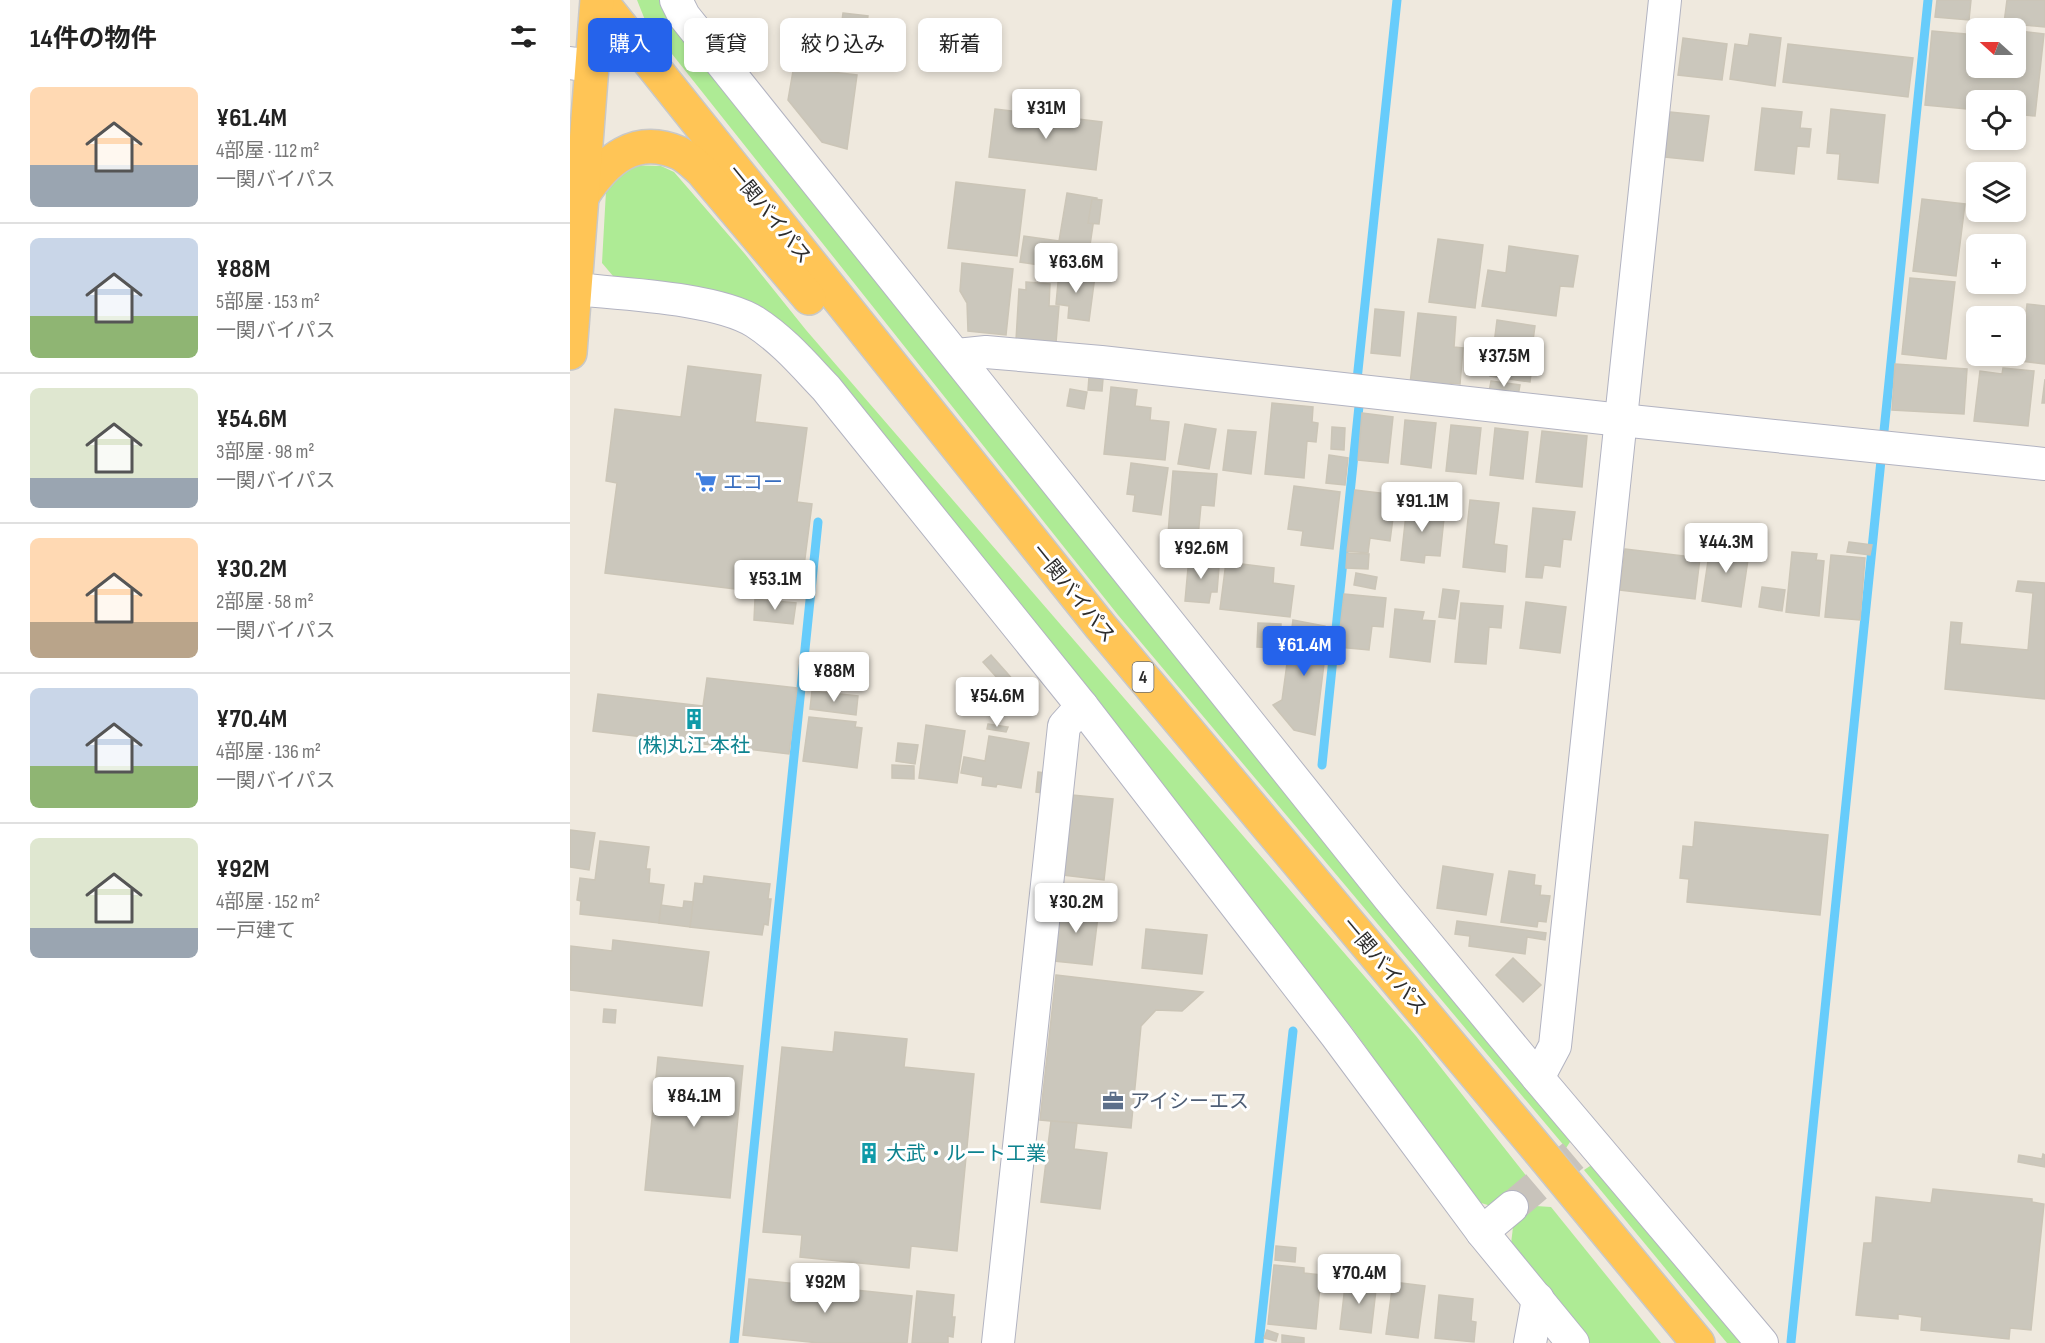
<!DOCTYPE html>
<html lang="ja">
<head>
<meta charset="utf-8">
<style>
	:root { --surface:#fff; --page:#f2f2f2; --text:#222; --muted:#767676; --line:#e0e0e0; --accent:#2563eb }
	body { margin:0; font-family:"Sofia Sans Condensed","Noto Sans JP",sans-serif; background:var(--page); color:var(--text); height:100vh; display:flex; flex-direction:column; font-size:22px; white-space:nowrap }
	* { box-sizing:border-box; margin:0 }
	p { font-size:20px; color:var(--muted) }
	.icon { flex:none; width:33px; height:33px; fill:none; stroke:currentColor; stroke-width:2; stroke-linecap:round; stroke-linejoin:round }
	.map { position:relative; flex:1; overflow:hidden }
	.panel { display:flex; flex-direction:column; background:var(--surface); width:570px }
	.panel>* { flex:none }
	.banner { position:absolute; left:18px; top:18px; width:570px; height:54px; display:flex; gap:12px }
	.needle { width:39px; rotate:291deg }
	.tools { position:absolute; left:1396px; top:18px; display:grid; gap:12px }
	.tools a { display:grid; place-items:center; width:60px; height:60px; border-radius:9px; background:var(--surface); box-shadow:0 3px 9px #0003; font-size:30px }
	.price { position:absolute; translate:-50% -51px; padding:0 14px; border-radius:6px; background:#fff; color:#222; font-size:20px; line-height:39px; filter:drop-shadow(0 2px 3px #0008) }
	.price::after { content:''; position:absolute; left:50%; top:36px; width:18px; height:14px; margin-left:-9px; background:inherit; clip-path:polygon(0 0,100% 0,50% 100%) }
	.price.selected { background:var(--accent); color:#fff }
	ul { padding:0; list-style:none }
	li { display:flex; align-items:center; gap:18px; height:150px; padding:0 30px }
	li+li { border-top:2px solid var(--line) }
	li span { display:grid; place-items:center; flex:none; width:168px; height:120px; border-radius:9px; color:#555 }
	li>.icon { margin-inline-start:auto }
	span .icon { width:72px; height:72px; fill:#fffc; stroke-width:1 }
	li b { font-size:26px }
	h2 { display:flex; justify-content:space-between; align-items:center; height:72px; padding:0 30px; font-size:26px }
	.chip { padding:0 21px; border-radius:9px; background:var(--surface); box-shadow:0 3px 9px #0003; font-size:21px; line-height:54px }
	.chip.selected { background:var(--accent); color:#fff }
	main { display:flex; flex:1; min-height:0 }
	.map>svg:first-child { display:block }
</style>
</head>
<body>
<main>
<section class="panel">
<h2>14件の物件<svg class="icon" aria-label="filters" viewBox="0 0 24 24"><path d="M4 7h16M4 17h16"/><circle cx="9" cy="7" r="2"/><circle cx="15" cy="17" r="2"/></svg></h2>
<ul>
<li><span style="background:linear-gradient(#ffd9b3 65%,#9aa5b1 0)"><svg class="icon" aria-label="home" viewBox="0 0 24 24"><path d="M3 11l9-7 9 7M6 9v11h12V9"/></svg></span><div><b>¥61.4M</b><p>4部屋 · 112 m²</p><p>一関バイパス</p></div></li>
<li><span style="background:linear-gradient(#c9d6e8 65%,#8fb573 0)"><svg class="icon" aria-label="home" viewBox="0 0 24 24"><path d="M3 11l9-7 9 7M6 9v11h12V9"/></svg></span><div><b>¥88M</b><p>5部屋 · 153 m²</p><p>一関バイパス</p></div></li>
<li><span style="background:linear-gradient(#dfe7d0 75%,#9aa5b1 0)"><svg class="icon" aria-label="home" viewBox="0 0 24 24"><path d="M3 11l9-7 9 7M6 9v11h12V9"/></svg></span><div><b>¥54.6M</b><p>3部屋 · 98 m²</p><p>一関バイパス</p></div></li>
<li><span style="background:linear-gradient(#ffd9b3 70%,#b9a48a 0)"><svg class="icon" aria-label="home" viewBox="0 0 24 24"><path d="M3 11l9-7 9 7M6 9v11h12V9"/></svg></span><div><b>¥30.2M</b><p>2部屋 · 58 m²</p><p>一関バイパス</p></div></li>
<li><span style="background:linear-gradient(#c9d6e8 65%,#8fb573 0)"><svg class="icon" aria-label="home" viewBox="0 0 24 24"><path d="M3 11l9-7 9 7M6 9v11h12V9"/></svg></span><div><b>¥70.4M</b><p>4部屋 · 136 m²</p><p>一関バイパス</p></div></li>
<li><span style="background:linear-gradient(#dfe7d0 75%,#9aa5b1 0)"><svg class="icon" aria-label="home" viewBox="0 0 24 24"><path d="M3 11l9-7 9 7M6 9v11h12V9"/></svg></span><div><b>¥92M</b><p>4部屋 · 152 m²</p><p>一戸建て</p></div></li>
</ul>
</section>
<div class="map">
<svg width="1475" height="1343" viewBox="0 0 1475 1343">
	<rect width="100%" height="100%" fill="#efe9de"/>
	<!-- green -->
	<g fill="#aeeb95">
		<path d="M67,0h22l10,16 901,1117v9l-4,6 -448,-533 -473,-595z"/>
		<path d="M55,165l36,1 13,6 71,82 61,76 610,706 112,142 -37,28 -13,-4 -126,-174 -262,-331 -271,-337 -206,-84 -11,-13 4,-72z"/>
		<path d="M1020,1166l9,2 145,175h-17l-143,-173z"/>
		<path d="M966,1206l15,1 110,136h-72l-78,-99 2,-17z"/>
	</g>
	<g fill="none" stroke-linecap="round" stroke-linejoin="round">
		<!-- stream -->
		<g stroke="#67ccfb" stroke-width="9">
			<path d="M752,765l37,-359 -2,-26 40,-380"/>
			<path d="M1221,1342l137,-1342"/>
			<path d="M164,1343l84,-821"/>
			<path d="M689,1343l34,-312"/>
		</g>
	</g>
	<!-- building -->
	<g fill="#cbc7bc" stroke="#cbc5b7" stroke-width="1.5">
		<path d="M1367,0h34l-2,20 -34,-3z"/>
		<path d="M1437,0h38v27l-41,-4z"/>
		<path d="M273,13l25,3 -7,52 -25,-3z"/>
		<path d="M1362,31l45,4v33h39v-29h3l1,-8 24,3 -9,82 -19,-2v-14h-39v10l-52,-5z"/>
		<path d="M1180,34l31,4 -6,48 -45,-7 5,-35 13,2z"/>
		<path d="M1113,38l44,6 -5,36 -44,-5z"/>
		<path d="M1218,44l125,14 -5,39 -125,-15z"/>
		<path d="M240,60l15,2 -2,9 34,4 -10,74 -25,-7 -34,-42 5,-29 16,-1z"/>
		<path d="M1192,108l40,4 -2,16 11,1 -2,18 -12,-1 -3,28 -39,-4z"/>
		<path d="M425,109l107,13 -6,48 -107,-13z"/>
		<path d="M1261,109l54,6 -7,68 -40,-4 2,-25 -13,-1z"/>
		<path d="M1100,112l39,4 -6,45 -38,-4z"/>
		<path d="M386,182l69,8 -8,66 -69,-8z"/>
		<path d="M497,193l30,5 -11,74 -66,-10 4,-26 35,5z"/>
		<path d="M522,199l10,1 -3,24 -11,-1z"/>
		<path d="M1352,199l43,5 -9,72 -43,-5z"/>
		<path d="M868,239l45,6 -8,63 -46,-6z"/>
		<path d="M939,246l69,10 -5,31 -13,-1 -4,30 -74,-10 6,-36 18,3z"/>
		<path d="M392,263l51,6 -7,66 -38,-4 -1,-28 -7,-12z"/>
		<path d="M489,272l36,4 -6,45 -21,-3 1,-12 -13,-2z"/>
		<path d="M1340,278l45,4 -9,77 -44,-5z"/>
		<path d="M456,282l24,2 -1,22h10l-3,37 -40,-3 3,-51 7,1z"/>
		<path d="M1457,304l18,2v58l-24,-3z"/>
		<path d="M805,309l29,3 -4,44 -29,-3z"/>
		<path d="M848,313l38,4 -2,30 9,1 -3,36 -10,-1 -1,5 -39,-4z"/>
		<path d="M927,320l38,6 -4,29 10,1 -3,19 -7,-1 -1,8 -40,-6z"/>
		<path d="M1325,364l72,5 -3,45 -72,-4z"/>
		<path d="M118,366l73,9 -6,47 52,6 -10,74 15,2 -12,93 -195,-24 12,-90 -11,-2 9,-72 66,8z"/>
		<path d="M1433,368l31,3 -6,55 -54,-5 6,-50 22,3z"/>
		<path d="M519,377l14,2 -1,12 -14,-1z"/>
		<path d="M1475,379v24h-3z"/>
		<path d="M921,381l29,4 -2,11 -29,-4z"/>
		<path d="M541,387l26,3 -2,16 16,2 -1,12 19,2 -4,38 -61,-6z"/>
		<path d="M500,389l17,3 -3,17 -17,-3z"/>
		<path d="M702,403l41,4 -1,15 6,1 -2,19 -9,-1 -3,37 -39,-4z"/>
		<path d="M792,413l31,4 -5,46 -30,-3z"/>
		<path d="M835,420l31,3 -5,45 -30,-4z"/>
		<path d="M615,424l31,5 -7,40 -31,-5z"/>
		<path d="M881,425l30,3 -5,46 -30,-3z"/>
		<path d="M762,427l13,1 -1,22 -13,-1z"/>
		<path d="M925,428l33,4 -5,47 -33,-4z"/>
		<path d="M658,430l28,2 -5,42 -28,-4z"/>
		<path d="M972,431l45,5 -5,51 -46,-5z"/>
		<path d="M759,455l19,3 -3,27 -19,-2z"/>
		<path d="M561,463l37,5 -7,47 -28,-4 2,-16 -8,-1z"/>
		<path d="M603,471l44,3 -3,32 -13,-1 -3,32 -30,-3z"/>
		<path d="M724,486l46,6 -7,57 -32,-4 2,-14 -15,-2z"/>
		<path d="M785,490l41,5 -6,46 -20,-3 -2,15 -21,-2z"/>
		<path d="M900,500l29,3 -5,41 13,2 -2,26 -42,-5z"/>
		<path d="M837,505l38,4 -5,47 -15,-1 -1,8 -23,-3z"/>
		<path d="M963,508l42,4 -4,28 -8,-1 -3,28 -16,-2 -2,13 -16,-1z"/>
		<path d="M1141,541l39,5 -9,61 -39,-6z"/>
		<path d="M1279,542l23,3 -2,10 -23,-3z"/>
		<path d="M1055,549l75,9 -5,41 -75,-9z"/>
		<path d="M1222,552l25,2 -1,6 8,1 -5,55 -33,-4z"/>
		<path d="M777,553l22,1 -1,15 -22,-1z"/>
		<path d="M1261,555l34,3 -5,62 -35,-3z"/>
		<path d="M619,557l28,3 -1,6 3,1 -2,25h-6l-2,11 -24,-2z"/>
		<path d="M656,562l48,6 -1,15 21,3 -4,31 -70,-8z"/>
		<path d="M786,573l21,4 -2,12 -21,-4z"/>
		<path d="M1448,581l27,2v116l-100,-10 6,-67 11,1 -2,21 68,6 5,-57 -17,-2z"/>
		<path d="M1192,587l23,3 -3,21 -23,-4z"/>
		<path d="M873,589l16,2 -4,28 -16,-2z"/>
		<path d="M774,594l42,4 -3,29 -11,-1 -3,24 -31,-3z"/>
		<path d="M185,599l41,4 -3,21 -39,-4z"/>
		<path d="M956,602l40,5 -6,46 -40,-5z"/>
		<path d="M891,603l42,3 -2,22 -12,-1 -3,37 -31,-2z"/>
		<path d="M825,609l29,3 -2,8 13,1 -5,41 -40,-5z"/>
		<path d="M723,620l32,6 -1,38 -9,71 -21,-5 -21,-25 9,-5z"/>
		<path d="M688,623l23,1 -1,24 -23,-1z"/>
		<path d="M421,655l24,27 -8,7 -24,-27z"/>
		<path d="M137,678l90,10 -8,66 -196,-23 5,-37 105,12z"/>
		<path d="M242,691l46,5 -2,19 -46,-6z"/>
		<path d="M239,717l47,5 -1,5 7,1 -5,40 -54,-7z"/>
		<path d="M418,724l20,3 -2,5 -19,-3z"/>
		<path d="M356,725l39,6 -8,52 -38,-5z"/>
		<path d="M419,736l40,7 -8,45 -24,-4 -1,3 -14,-2 1,-8 -22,-4 3,-16 21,4z"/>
		<path d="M328,743l20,2 -3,19 -19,-3z"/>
		<path d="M322,765l22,1v13l-22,-1z"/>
		<path d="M468,772l7,1 -2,20 -7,-1z"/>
		<path d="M502,795l41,4 -9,81 -41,-5z"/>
		<path d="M1125,822l133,13 -8,80 -133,-13 2,-23 -9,-1 3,-32 10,1z"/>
		<path d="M0,830l25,3 -6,37 -19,-3z"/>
		<path d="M30,841l49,6 -3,22h4l-1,14 15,2 -5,38 -79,-9 1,-13 -4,-1 3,-22 15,2z"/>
		<path d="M873,866l50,8 -7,41 -49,-7z"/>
		<path d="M939,871l26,4 -1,10 7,1 -1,9 10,1 -4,26 -8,-1 -1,6 -36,-5z"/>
		<path d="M134,876l66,8 -2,15h3l-3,26 -4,-1 -2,11 -72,-8 5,-44 8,1z"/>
		<path d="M114,901l9,1 -3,25 -31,-4 2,-18 22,3z"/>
		<path d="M491,901l13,1 -1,3 26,3 -7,57 -38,-4z"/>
		<path d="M887,921l89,12 -1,7 -18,-3 -2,17 -56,-8 1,-10 -15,-2z"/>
		<path d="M576,929l61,6 -5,39 -60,-6z"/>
		<path d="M43,940l96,12 -7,54 -132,-16 1,-44 41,5z"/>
		<path d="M943,958l28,27 -18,17 -27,-27z"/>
		<path d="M486,975l147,17 -21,19 -26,-1 -15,16 -10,102 -91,-8z"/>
		<path d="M34,1009l12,1 -1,13 -12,-1z"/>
		<path d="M265,1032l72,7 -3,28 70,7 -17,177 -46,-5 -2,22 -109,-11 2,-22 -39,-3 19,-185 51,5z"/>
		<path d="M88,1057l85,9 -13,132 -85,-8z"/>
		<path d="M481,1121l26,2 -3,26 33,4 -7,56 -59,-7z"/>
		<path d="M1473,1154l2,1v12l-27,-5 1,-7 23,4z"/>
		<path d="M1363,1189l99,10v3l12,2 -13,126 -21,-2 -1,11 -88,-9 1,-13 -24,-3v5l-42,-4 8,-72h8l4,-46 55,6z"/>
		<path d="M706,1246l20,2 -1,14 -20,-2z"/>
		<path d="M704,1265l30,3v5l17,2 -5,54 -48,-5z"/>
		<path d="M776,1277l31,4 -6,52 -31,-4z"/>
		<path d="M179,1279l163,17 -5,47h-88l-76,-8z"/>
		<path d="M823,1282l32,4 -7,52 -32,-4z"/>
		<path d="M347,1291l37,4 -2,22h3l-2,20 -5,-1v7h-36z"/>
		<path d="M869,1295l34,4 -2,22 5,1 -2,20 -39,-4z"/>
		<path d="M697,1330l11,4 -2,7 -12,-3z"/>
		<path d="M712,1335l22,3v5h-22z"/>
	</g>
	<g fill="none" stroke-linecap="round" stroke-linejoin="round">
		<!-- minor-tunnel -->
		<path stroke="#c8c3bb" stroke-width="32" stroke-dasharray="32 16" stroke-linecap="butt" d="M942,1207l64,-54"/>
		<defs>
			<g id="minor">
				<path d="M106,0l8,16 705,882 149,180 224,265"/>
				<path d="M0,63l22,3"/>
				<path d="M5,289c47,5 142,9 180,33 28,18 49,43 71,66l256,318 254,329 146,197 91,111"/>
				<path d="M387,355l29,-3 115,10 520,58 424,44"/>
				<path d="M968,1078l17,-32 110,-1046"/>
				<path d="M912,1232l30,-25"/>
				<path d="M428,1343l66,-617 18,-20"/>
				<path d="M960,1343l8,-44"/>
			</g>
			<g id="trunk">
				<path d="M30,0l501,627 440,526 157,190"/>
				<path d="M13,195c23,-35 52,-61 96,-42 8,4 15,11 22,17l108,128"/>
				<path d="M0,353l27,-353"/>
			</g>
		</defs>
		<!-- minor casing -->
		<use href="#minor" stroke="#b2b3c1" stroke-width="34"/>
		<!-- trunk casing -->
		<use href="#trunk" stroke="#c8c8c8" stroke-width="36"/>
		<!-- minor -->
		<use href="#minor" stroke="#fff" stroke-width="32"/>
		<!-- trunk -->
		<use href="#trunk" stroke="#ffc556" stroke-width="33"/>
	</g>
	<!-- icons -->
	<defs>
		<symbol id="supermarket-bare" viewBox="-9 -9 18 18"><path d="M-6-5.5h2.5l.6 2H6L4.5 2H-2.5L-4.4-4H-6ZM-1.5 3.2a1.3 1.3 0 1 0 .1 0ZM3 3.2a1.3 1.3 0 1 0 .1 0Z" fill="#3f7fe0" stroke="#fff" stroke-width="2.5" paint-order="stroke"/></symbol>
		<symbol id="building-bare" viewBox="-9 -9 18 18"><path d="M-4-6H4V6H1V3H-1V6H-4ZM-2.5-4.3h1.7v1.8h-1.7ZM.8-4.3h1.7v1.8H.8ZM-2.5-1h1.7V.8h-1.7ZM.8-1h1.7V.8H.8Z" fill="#0f9aa8" stroke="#fff" stroke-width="2.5" paint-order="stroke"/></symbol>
		<symbol id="office-bare" viewBox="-9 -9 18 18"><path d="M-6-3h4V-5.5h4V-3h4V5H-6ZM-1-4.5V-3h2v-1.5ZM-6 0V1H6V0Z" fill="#5c6f8a" stroke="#fff" stroke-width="2.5" paint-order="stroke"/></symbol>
	</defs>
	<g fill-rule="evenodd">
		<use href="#supermarket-bare" x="121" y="467" width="30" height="30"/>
		<use href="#building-bare" x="109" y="704" width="30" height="30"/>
		<use href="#office-bare" x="528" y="1086" width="30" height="30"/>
		<use href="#building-bare" x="284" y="1138" width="30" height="30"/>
	</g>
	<g text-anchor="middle" stroke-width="6" stroke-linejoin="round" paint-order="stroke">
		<!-- shield labels -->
		<rect fill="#fff" stroke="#6c6c6c" stroke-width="1.5" x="562.5" y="662" width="21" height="30" rx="4.5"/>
		<g font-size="18" font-weight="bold" fill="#2d2d2d">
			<text x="573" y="683">4</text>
		</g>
		<!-- street labels -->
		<g font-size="20" fill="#2d2d2d" stroke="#fff">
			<text transform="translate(200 214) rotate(51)" y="7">一関バイパス</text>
			<text transform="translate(504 593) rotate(51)" y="7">一関バイパス</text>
			<text transform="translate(815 966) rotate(50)" y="7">一関バイパス</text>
		</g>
		<!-- shop labels -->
		<g font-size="20" fill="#366cbe" stroke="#fff" text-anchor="start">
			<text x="153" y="489">エコー</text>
		</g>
		<!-- culture labels -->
		<g font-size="20" fill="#0d838f" stroke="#fff">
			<text x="124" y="752">(株)丸江 本社</text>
			<text x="316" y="1160" text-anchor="start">大武・ルート工業</text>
		</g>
		<!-- service labels -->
		<g font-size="20" fill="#4e5e75" stroke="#fff" text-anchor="start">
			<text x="560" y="1108">アイシーエス</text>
		</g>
	</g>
</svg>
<div class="tools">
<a><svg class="needle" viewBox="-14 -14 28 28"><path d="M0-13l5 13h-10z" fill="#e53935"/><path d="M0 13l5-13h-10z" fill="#767676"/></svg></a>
<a><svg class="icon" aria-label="locate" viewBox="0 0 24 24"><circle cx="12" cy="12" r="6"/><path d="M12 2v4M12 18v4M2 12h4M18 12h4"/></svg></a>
<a><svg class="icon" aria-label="layers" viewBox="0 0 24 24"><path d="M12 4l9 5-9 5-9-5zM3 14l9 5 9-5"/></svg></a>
<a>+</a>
<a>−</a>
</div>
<b class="price" style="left:476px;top:140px">¥31M</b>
<b class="price" style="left:506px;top:294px">¥63.6M</b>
<b class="price" style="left:934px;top:388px">¥37.5M</b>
<b class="price" style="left:852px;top:533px">¥91.1M</b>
<b class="price" style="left:1156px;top:574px">¥44.3M</b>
<b class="price" style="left:631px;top:580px">¥92.6M</b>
<b class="price" style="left:205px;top:611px">¥53.1M</b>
<b class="price selected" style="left:734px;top:677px">¥61.4M</b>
<b class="price" style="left:264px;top:703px">¥88M</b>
<b class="price" style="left:427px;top:728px">¥54.6M</b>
<b class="price" style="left:506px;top:934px">¥30.2M</b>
<b class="price" style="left:124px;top:1128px">¥84.1M</b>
<b class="price" style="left:789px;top:1305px">¥70.4M</b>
<b class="price" style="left:255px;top:1314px">¥92M</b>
<div class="banner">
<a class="chip selected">購入</a>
<a class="chip">賃貸</a>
<a class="chip">絞り込み</a>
<a class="chip">新着</a>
</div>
</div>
</main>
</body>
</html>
